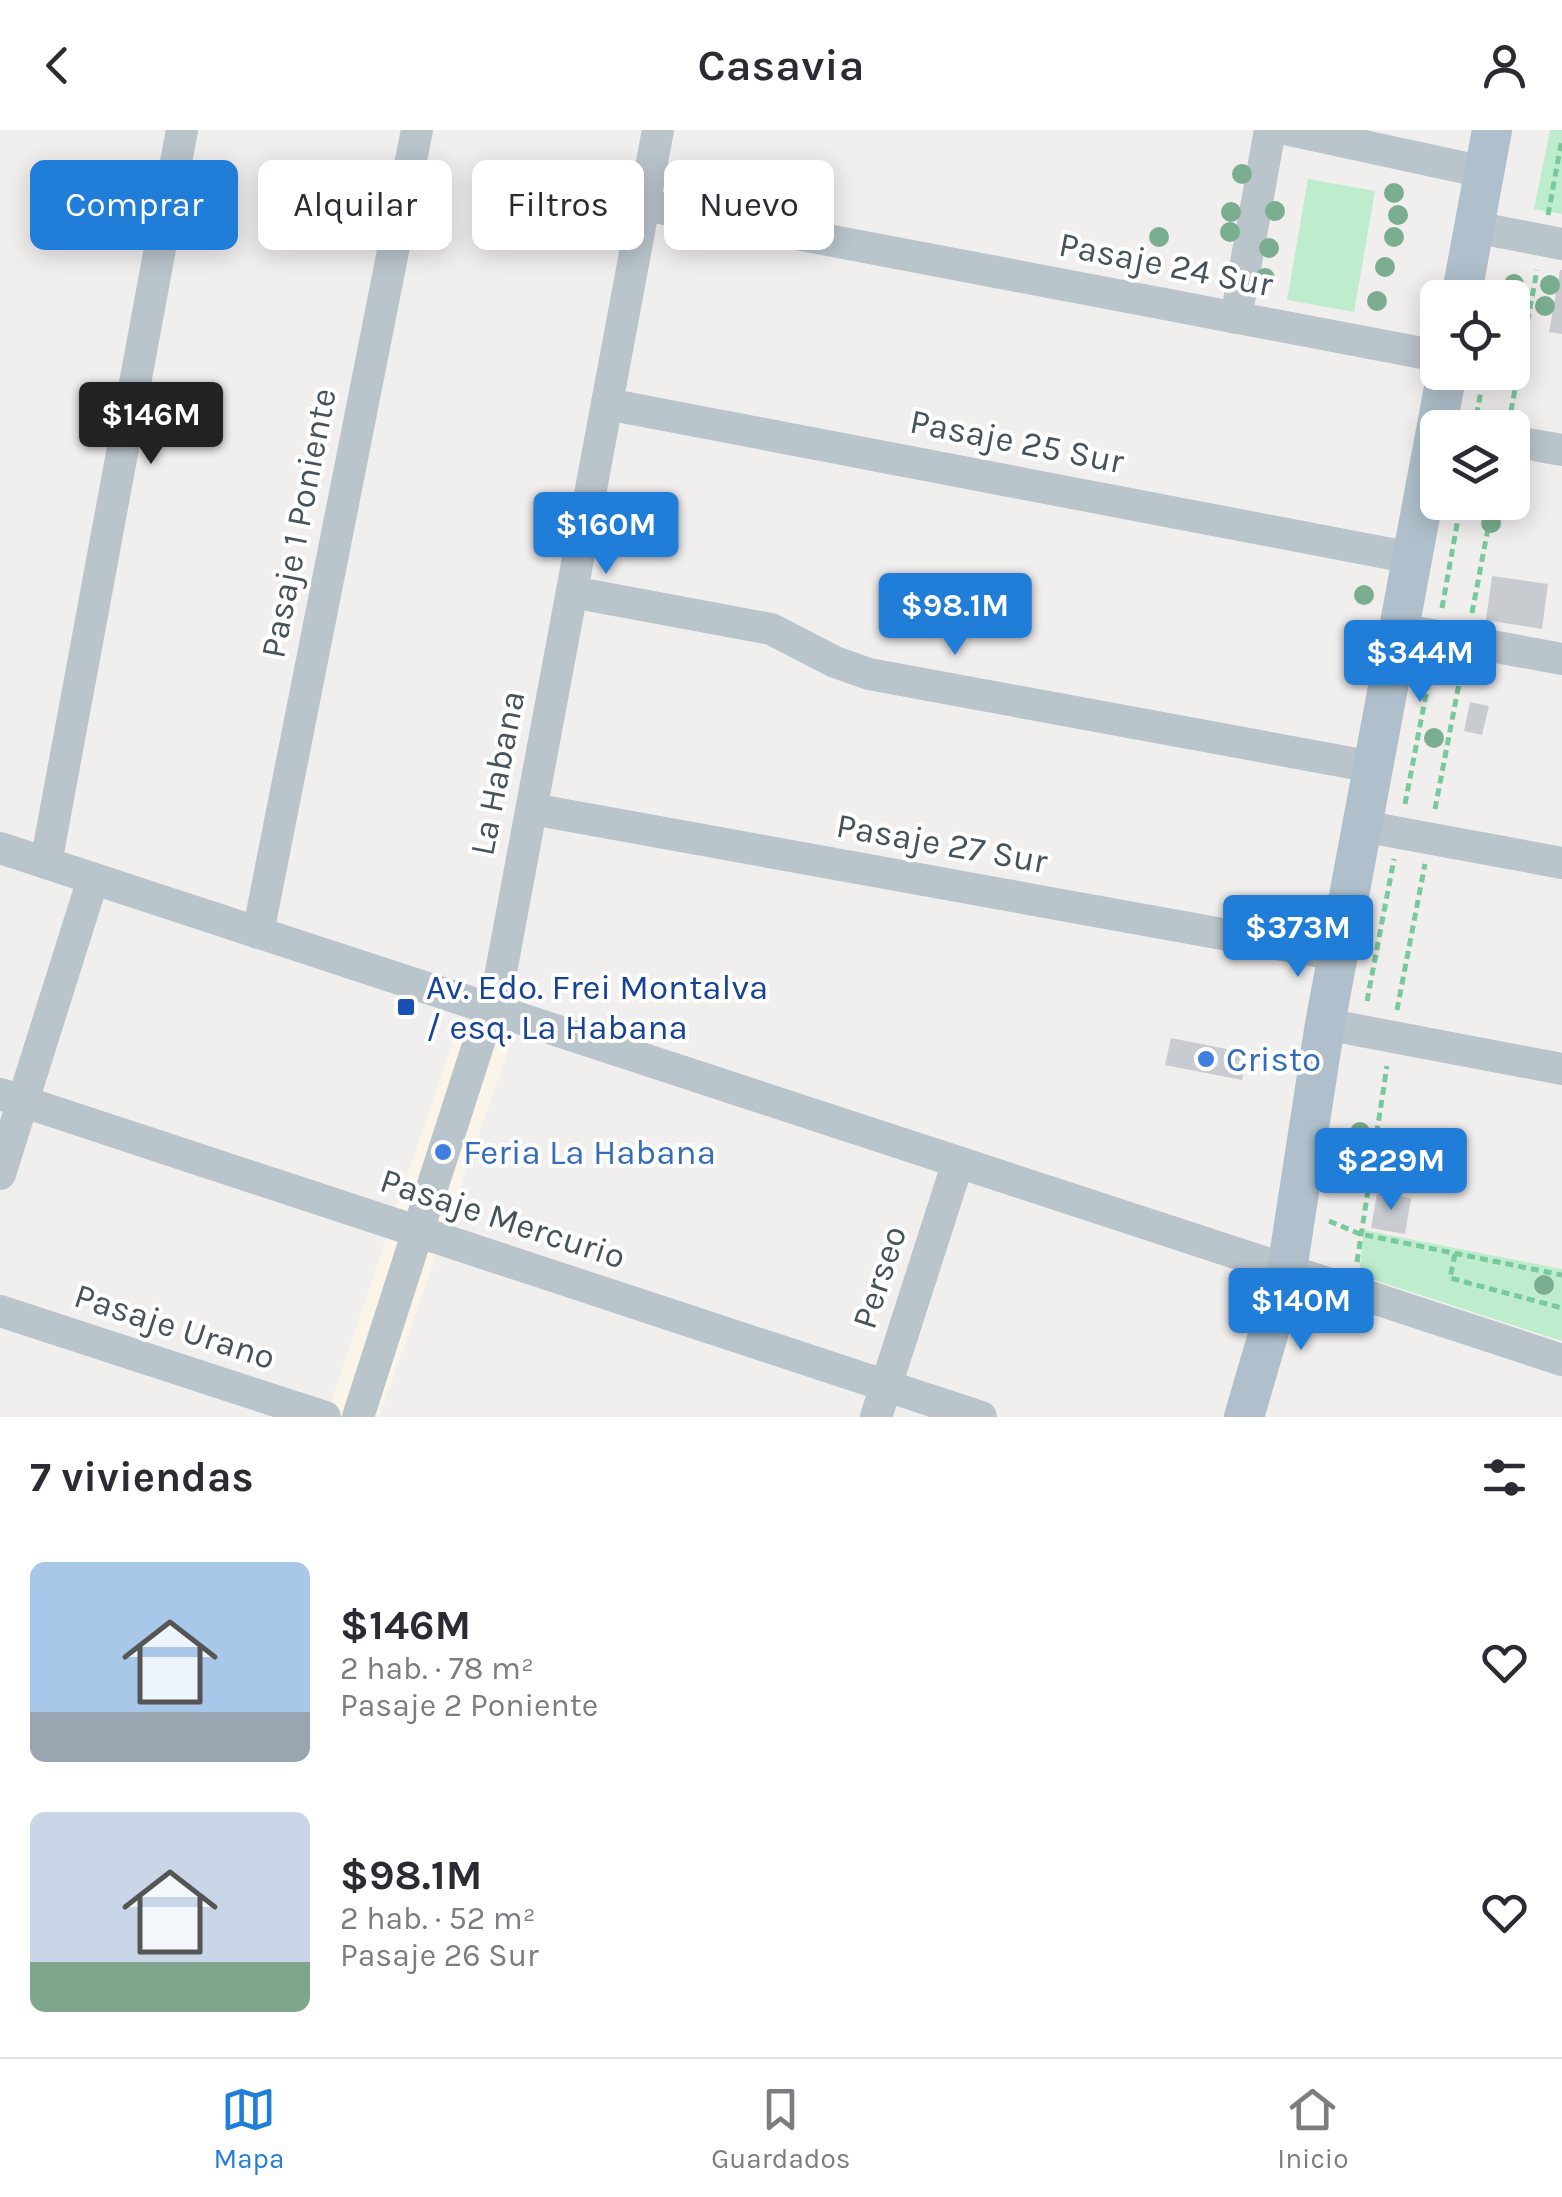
<!DOCTYPE html>
<html lang="es">
<head>
<meta charset="utf-8">
<style>
	:root { --surface:#fff; --page:#f7f7f7; --text:#2b2b33; --muted:#7c7c81; --line:#e1e1e2; --accent:#207ed9 }
	body { margin:0; font-family:Karla,sans-serif; background:var(--page); color:var(--text); height:100vh; display:flex; flex-direction:column; font-size:38px; white-space:nowrap }
	* { box-sizing:border-box; margin:0 }
	p { font-size:32px; color:var(--muted) }
	.icon { flex:none; width:55px; height:55px; fill:none; stroke:currentColor; stroke-width:2; stroke-linecap:round; stroke-linejoin:round }
	.map { position:relative; height:1287px; overflow:hidden }
	.sheet { display:flex; flex-direction:column; background:var(--surface); flex:1 }
	.sheet>* { flex:none }
	.hud { position:absolute; left:30px; top:30px; width:1000px; height:90px; display:flex; gap:20px }
	.controls { position:absolute; left:1420px; top:150px; display:grid; gap:20px }
	.controls a { display:grid; place-items:center; width:110px; height:110px; border-radius:15px; background:var(--surface); box-shadow:0 5px 25px #0003; font-size:50px }
	.price { position:absolute; translate:-50% -85px; padding:0 22px; border-radius:10px; background:var(--accent); color:#fff; font-size:32px; line-height:65px; filter:drop-shadow(0 2px 5px #0008) }
	.price::after { content:''; position:absolute; left:50%; top:60px; width:30px; height:22px; margin-left:-15px; background:inherit; clip-path:polygon(0 0,100% 0,50% 100%) }
	.price.on { background:#222; color:#fff }
	ul { padding:0; list-style:none }
	li { display:flex; align-items:center; gap:30px; height:250px; padding:0 30px }
	li span { display:grid; place-items:center; flex:none; width:280px; height:200px; border-radius:15px; color:#555 }
	li>.icon { margin-inline-start:auto }
	span .icon { width:120px; height:120px; fill:#fffc; stroke-width:1 }
	li b { font-size:42px }
	h2 { display:flex; justify-content:space-between; align-items:center; height:120px; padding:0 30px; font-size:42px }
	.pill { padding:0 35px; border-radius:15px; background:var(--surface); box-shadow:0 5px 25px #0003; font-size:35px; line-height:90px }
	.pill.on { background:var(--accent); color:#fff }
	header { display:flex; justify-content:space-between; align-items:center; height:130px; padding:0 30px; background:var(--surface); font-size:45px; font-weight:600 }
	.menu { display:flex; justify-content:space-around; align-items:center; height:140px; border-top:2px solid var(--line); background:var(--surface); font-size:28px; color:var(--muted) }
	.menu a { display:grid; justify-items:center; gap:5px }
	.menu .on { color:var(--accent) }
	.map>svg:first-child { display:block }
</style>
</head>
<body>
<header><svg class="icon" aria-label="back" viewBox="0 0 24 24"><path d="M15 5l-7 7 7 7"/></svg>Casavia<svg class="icon" aria-label="person" viewBox="0 0 24 24"><circle cx="12" cy="8" r="4"/><path d="M4 21q1-7 8-7t8 7"/></svg></header>
<div class="map">
<svg width="1562" height="1287" viewBox="0 0 1562 1287">
	<rect width="100%" height="100%" fill="#f1eeee"/>
	<!-- commercial -->
	<path fill="#fbf4e8" d="M460,889l51,24 -132,374h-53z"/>
	<!-- green -->
	<g fill="#beedcd">
		<path d="M1550,0h12v84l-28,-5z"/>
		<path d="M1308,49l67,12 -21,121 -67,-12z"/>
		<path d="M1364,1100l198,39v72l-203,-66z"/>
	</g>
	<!-- building -->
	<g fill="#c8ccd1">
		<path d="M1560,140h2v64l-13,-2z"/>
		<path d="M1492,446l56,8 -6,45 -56,-9z"/>
		<path d="M1470,572l19,4 -7,29 -18,-4z"/>
		<path d="M1171,908l76,15 -5,27 -77,-15z"/>
		<path d="M1377,1063l34,5 -6,36 -34,-6z"/>
	</g>
	<g fill="none" stroke-linecap="round" stroke-linejoin="round">
		<!-- path -->
		<g stroke="#78c99b" stroke-width="5" stroke-dasharray="8 5" stroke-linecap="butt">
			<path d="M1548,85l14,-76"/>
			<path d="M1511,281l26,-141"/>
			<path d="M1474,298l7,-37"/>
			<path d="M1442,478l19,-106"/>
			<path d="M1472,483l21,-111"/>
			<path d="M1405,674l27,-141"/>
			<path d="M1435,679l27,-141"/>
			<path d="M1367,871l27,-142"/>
			<path d="M1397,880l28,-146"/>
			<path d="M1329,1091l31,13 202,41"/>
			<path d="M1455,1124l-5,24 112,30"/>
			<path d="M1357,1132l30,-196"/>
		</g>
		<!-- minor -->
		<g stroke="#bac4cb" stroke-width="32">
			<path d="M1290,0l194,42"/>
			<path d="M644,75l794,151"/>
			<path d="M1474,97l88,17"/>
			<path d="M1236,188l34,-188"/>
			<path d="M607,274l805,154"/>
			<path d="M1512,311l50,9"/>
			<path d="M572,462l199,37 64,33 34,12 504,93"/>
			<path d="M1399,499l163,30"/>
			<path d="M532,679l806,146"/>
			<path d="M1362,696l200,37"/>
			<path d="M0,718l1562,512"/>
			<path d="M46,733l136,-733"/>
			<path d="M258,803l159,-803"/>
			<path d="M1325,894l237,45"/>
			<path d="M0,964l981,323"/>
			<path d="M0,1044l93,-295"/>
			<path d="M0,1181l325,106"/>
			<path d="M358,1287l142,-440 158,-847"/>
			<path d="M876,1287l82,-255"/>
		</g>
		<!-- major -->
		<g stroke="#afc0cc" stroke-width="40">
			<path d="M1461,168l31,-168"/>
			<path d="M1244,1287l43,-147 38,-246 122,-652"/>
		</g>
	</g>
	<!-- trees -->
	<g fill="#7bae90">
		<circle cx="1242" cy="44" r="10"/>
		<circle cx="1394" cy="63" r="10"/>
		<circle cx="1275" cy="81" r="10"/>
		<circle cx="1231" cy="82" r="10"/>
		<circle cx="1398" cy="85" r="10"/>
		<circle cx="1230" cy="102" r="10"/>
		<circle cx="1159" cy="107" r="10"/>
		<circle cx="1394" cy="107" r="10"/>
		<circle cx="1269" cy="118" r="10"/>
		<circle cx="1385" cy="137" r="10"/>
		<circle cx="1265" cy="148" r="10"/>
		<circle cx="1514" cy="154" r="10"/>
		<circle cx="1550" cy="155" r="10"/>
		<circle cx="1377" cy="171" r="10"/>
		<circle cx="1545" cy="176" r="10"/>
		<circle cx="1491" cy="393" r="10"/>
		<circle cx="1364" cy="465" r="10"/>
		<circle cx="1354" cy="506" r="10"/>
		<circle cx="1449" cy="543" r="10"/>
		<circle cx="1434" cy="608" r="10"/>
		<circle cx="1360" cy="1002" r="10"/>
		<circle cx="1544" cy="1155" r="10"/>
	</g>
	<!-- markers -->
	<rect fill="#1a4fb4" stroke="#fff" stroke-width="4" x="396" y="867" width="20" height="20" rx="5"/>
	<g fill="#3f7fe0" stroke="#fff" stroke-width="4">
		<circle cx="1206" cy="929" r="10"/>
		<circle cx="443" cy="1022" r="10"/>
	</g>
	<g text-anchor="middle" stroke-width="8" stroke-linejoin="round" paint-order="stroke">
		<!-- street labels -->
		<g font-size="35" fill="#47535b" stroke="#fff">
			<text transform="translate(1166 134) rotate(11)" y="12">Pasaje 24 Sur</text>
			<text transform="translate(1017 311) rotate(11)" y="12">Pasaje 25 Sur</text>
			<text transform="translate(298 393) rotate(-79)" y="12">Pasaje 1 Poniente</text>
			<text transform="translate(497 643) rotate(-79)" y="12">La Habana</text>
			<text transform="translate(942 713) rotate(10)" y="12">Pasaje 27 Sur</text>
			<text transform="translate(503 1088) rotate(18)" y="12">Pasaje Mercurio</text>
			<text transform="translate(879 1147) rotate(-72)" y="12">Perseo</text>
			<text transform="translate(175 1196) rotate(18)" y="12">Pasaje Urano</text>
		</g>
		<!-- transit labels -->
		<g font-size="35" fill="#164399" stroke="#fff" text-anchor="start">
			<text x="426" y="869">Av. Edo. Frei Montalva<tspan x="426" dy="40">/ esq. La Habana</tspan></text>
		</g>
		<!-- shop labels -->
		<g font-size="35" fill="#366cbe" stroke="#fff" text-anchor="start">
			<text x="1226" y="941">Cristo</text>
			<text x="463" y="1034">Feria La Habana</text>
		</g>
	</g>
</svg>
<div class="controls">
<a><svg class="icon" aria-label="locate" viewBox="0 0 24 24"><circle cx="12" cy="12" r="6"/><path d="M12 2v4M12 18v4M2 12h4M18 12h4"/></svg></a>
<a><svg class="icon" aria-label="layers" viewBox="0 0 24 24"><path d="M12 4l9 5-9 5-9-5zM3 14l9 5 9-5"/></svg></a>
</div>
<b class="price on" style="left:151px;top:337px">$146M</b>
<b class="price" style="left:606px;top:447px">$160M</b>
<b class="price" style="left:955px;top:528px">$98.1M</b>
<b class="price" style="left:1420px;top:575px">$344M</b>
<b class="price" style="left:1298px;top:850px">$373M</b>
<b class="price" style="left:1391px;top:1083px">$229M</b>
<b class="price" style="left:1301px;top:1223px">$140M</b>
<div class="hud">
<a class="pill on">Comprar</a>
<a class="pill">Alquilar</a>
<a class="pill">Filtros</a>
<a class="pill">Nuevo</a>
</div>
</div>
<section class="sheet">
<h2>7 viviendas<svg class="icon" aria-label="filters" viewBox="0 0 24 24"><path d="M4 7h16M4 17h16"/><circle cx="9" cy="7" r="2"/><circle cx="15" cy="17" r="2"/></svg></h2>
<ul>
<li><span style="background:linear-gradient(#a9c7e8 75%,#9aa5b1 0)"><svg class="icon" aria-label="home" viewBox="0 0 24 24"><path d="M3 11l9-7 9 7M6 9v11h12V9"/></svg></span><div><b>$146M</b><p>2 hab. · 78 m²</p><p>Pasaje 2 Poniente</p></div><svg class="icon" aria-label="heart" viewBox="0 0 24 24"><path d="M12 20l-8-8c-3-5 5-10 8-4 3-6 11-1 8 4z"/></svg></li>
<li><span style="background:linear-gradient(#c9d6e8 75%,#7fa58c 0)"><svg class="icon" aria-label="home" viewBox="0 0 24 24"><path d="M3 11l9-7 9 7M6 9v11h12V9"/></svg></span><div><b>$98.1M</b><p>2 hab. · 52 m²</p><p>Pasaje 26 Sur</p></div><svg class="icon" aria-label="heart" viewBox="0 0 24 24"><path d="M12 20l-8-8c-3-5 5-10 8-4 3-6 11-1 8 4z"/></svg></li>
</ul>
</section>
<nav class="menu">
<a class="on"><svg class="icon" aria-label="map" viewBox="0 0 24 24"><path d="M3 6l6-2 6 2 6-2v14l-6 2-6-2-6 2zM9 4v14M15 6v14"/></svg>Mapa</a>
<a><svg class="icon" aria-label="saved" viewBox="0 0 24 24"><path d="M7 4h10v16l-5-4-5 4z"/></svg>Guardados</a>
<a><svg class="icon" aria-label="home" viewBox="0 0 24 24"><path d="M3 11l9-7 9 7M6 9v11h12V9"/></svg>Inicio</a>
</nav>
</body>
</html>
